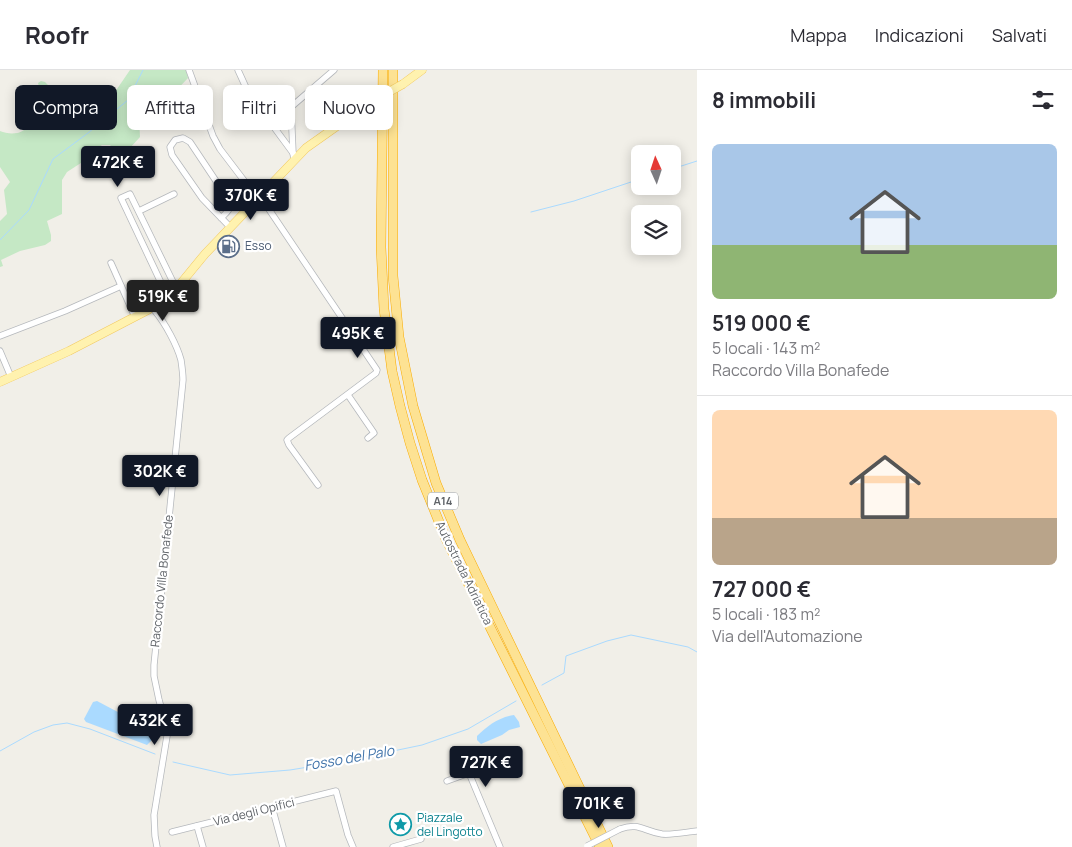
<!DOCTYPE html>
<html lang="it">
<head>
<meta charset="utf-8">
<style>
	:root { --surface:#fff; --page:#f7f7f7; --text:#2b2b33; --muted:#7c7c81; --line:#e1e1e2; --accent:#111827 }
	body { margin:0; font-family:Manrope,sans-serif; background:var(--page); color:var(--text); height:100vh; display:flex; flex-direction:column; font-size:19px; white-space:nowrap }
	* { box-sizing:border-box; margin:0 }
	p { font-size:16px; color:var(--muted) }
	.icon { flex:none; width:28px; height:28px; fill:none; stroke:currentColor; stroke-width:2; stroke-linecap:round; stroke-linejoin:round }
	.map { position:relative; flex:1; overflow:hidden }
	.side { display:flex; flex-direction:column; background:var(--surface); width:375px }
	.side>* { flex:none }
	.top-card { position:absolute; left:15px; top:15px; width:475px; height:45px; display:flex; gap:10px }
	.needle { width:32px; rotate:357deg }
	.controls { position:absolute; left:631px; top:75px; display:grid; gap:10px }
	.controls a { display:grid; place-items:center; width:50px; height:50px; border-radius:8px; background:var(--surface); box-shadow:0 2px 12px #0003; font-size:25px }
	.price { position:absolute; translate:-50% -42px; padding:0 11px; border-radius:5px; background:var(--accent); color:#fff; font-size:16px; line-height:32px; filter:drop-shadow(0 1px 2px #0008) }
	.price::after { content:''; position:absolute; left:50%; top:30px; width:15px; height:11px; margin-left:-8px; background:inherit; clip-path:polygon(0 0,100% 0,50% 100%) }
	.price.current { background:#222; color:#fff }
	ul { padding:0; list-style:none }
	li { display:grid; align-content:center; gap:10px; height:265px; padding:0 15px }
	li+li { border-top:1px solid var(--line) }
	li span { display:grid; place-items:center; height:155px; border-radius:8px; color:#555 }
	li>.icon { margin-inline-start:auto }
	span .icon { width:90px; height:90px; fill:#fffc; stroke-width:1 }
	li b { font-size:21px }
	h2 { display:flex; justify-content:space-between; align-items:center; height:60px; padding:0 15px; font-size:21px }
	.chip { padding:0 18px; border-radius:8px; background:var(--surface); box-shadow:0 2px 12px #0003; font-size:18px; line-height:45px }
	.chip.current { background:var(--accent); color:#fff }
	header { display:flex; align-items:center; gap:30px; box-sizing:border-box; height:70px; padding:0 25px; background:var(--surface); border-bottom:1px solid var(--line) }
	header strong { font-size:24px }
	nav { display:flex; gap:28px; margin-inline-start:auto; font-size:18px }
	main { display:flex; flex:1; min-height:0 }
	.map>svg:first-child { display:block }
</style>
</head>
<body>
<header>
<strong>Roofr</strong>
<nav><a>Mappa</a><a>Indicazioni</a><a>Salvati</a></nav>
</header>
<main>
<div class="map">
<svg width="697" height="777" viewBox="0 0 697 777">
	<rect width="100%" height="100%" fill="#f1efe8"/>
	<!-- green -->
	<path fill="#c5e8c5" d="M130,0h56l2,8 -20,21 -29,18 1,20 -11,12 -11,5 -8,-9h-8l-10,6 -8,10 -17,11 -5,8v34l-15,7 4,14v6l-6,4 -25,6 -19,9 2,6 -3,1v-46l7,-7 -3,-24 6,-8 -10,-15v-36c5,2 11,3 17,2 8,-1 27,-17 33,-24 -2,-11 -10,-16 -12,-26l3,-2 4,1 10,10 7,2 26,17 29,-22z"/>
	<!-- water -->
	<g fill="#aadaff">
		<path d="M97,631l53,28 3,6v4l-6,6 -61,-23 -2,-3 9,-17z"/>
		<path d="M514,645l5,7 1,5 -11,3 -7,5 -21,9 -4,-4v-4c10,-10 22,-19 37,-21z"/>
	</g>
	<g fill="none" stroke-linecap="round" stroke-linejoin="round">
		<!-- stream -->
		<g stroke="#aadaff" stroke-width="1">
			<path d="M672,99l25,-8"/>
			<path d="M531,142l43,-11 66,-22"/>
			<path d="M0,170l29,-30 24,-51 35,-26 40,-33 15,-30"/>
			<path d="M542,615l22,-12 2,-17 41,-15 24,-6 57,12 9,5"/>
			<path d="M0,681l34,-19 19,-7 14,-2 23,6 65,25"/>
			<path d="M173,692l57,13 60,-5 55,-9 77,-16 46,-16 48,-28"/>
		</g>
		<defs>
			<g id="minor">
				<path d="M189,0l24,66 7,13 38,50"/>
				<path d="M238,0l10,22 45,61"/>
				<path d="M294,90l-1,-7 -2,-46 43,-37"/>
				<path d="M260,126l117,174 -1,3 -87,65 -2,2 2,5 29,40"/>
				<path d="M139,141l35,-17"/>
				<path d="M221,148c5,-5 10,-8 9,-16l-40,-60 -7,-4 -8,2 -5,7 2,8 30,43 28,29"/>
				<path d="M111,193l24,54"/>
				<path d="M169,226l-5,-7 -43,-91 9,-4 43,88 4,6"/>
				<path d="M155,241c10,12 22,34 26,49 1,7 2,14 2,20l-29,285v11l5,24 6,21 2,15 -13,79 1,21 2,11"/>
				<path d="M0,266l65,-25 56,-25"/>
				<path d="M0,281l11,26"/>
				<path d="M348,325l26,38 -6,5"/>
				<path d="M447,711l22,-8 31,74"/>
				<path d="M272,737l11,40"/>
				<path d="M197,756l6,21"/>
				<path d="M620,759c19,-7 23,2 42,5 11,1 24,-2 35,-3"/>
				<path d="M172,762l164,-41 12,44 5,12"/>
				<path d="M393,777l28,-8"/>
			</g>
			<g id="major">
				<path d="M403,14l19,-14"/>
				<path d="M157,234l20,-16 28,-34 101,-106 65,-46"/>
				<path d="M0,312l69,-31 79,-41 6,-5 3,-1 3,2"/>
			</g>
			<g id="highway">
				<path d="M383,0l-2,177 3,62 8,62 8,35 10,37 12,37 24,59 154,308"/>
				<path d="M393,0v206l6,61 14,69 23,77 24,57 148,307"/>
			</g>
		</defs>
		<!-- minor casing -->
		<use href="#minor" stroke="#b5b8bc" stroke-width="7"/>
		<!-- major casing -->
		<use href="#major" stroke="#f2c960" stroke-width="9"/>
		<!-- highway casing -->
		<use href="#highway" stroke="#f9ab00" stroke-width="10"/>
		<!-- minor -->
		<use href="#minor" stroke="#fff" stroke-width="5.5"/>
		<!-- major -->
		<use href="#major" stroke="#fff2af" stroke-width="8"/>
		<!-- highway -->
		<use href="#highway" stroke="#fde293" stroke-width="9"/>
		<defs>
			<path id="minor-bridge" d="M587,776l33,-17"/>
			<path id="major-bridge" d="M371,32l32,-18"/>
		</defs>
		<!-- minor-bridge casing -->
		<use href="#minor-bridge" stroke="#b5b8bc" stroke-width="7" stroke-linecap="butt"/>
		<!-- major-bridge casing -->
		<use href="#major-bridge" stroke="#f2c960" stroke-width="9" stroke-linecap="butt"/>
		<!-- minor-bridge -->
		<use href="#minor-bridge" stroke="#fff" stroke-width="5.5"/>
		<!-- major-bridge -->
		<use href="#major-bridge" stroke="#fff2af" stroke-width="8"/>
	</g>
	<!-- icons -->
	<defs>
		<symbol id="fuel-ring" viewBox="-11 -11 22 22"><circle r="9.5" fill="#fff" stroke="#5c6f8a" stroke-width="1.5"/><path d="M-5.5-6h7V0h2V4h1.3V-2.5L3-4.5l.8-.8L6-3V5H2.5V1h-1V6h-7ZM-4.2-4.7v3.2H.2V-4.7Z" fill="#5c6f8a"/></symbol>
		<symbol id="sight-ring" viewBox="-11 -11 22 22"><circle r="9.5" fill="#fff" stroke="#0f9aa8" stroke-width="1.5"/><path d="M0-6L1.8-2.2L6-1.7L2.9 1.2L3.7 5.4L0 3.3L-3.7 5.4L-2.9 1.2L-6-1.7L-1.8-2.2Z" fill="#0f9aa8"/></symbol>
	</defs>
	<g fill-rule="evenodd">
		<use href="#fuel-ring" x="216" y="164" width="25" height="25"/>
		<use href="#sight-ring" x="388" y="742" width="25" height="25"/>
	</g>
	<g text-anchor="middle" stroke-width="4.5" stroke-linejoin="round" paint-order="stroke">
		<!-- shield labels -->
		<rect fill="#fff" stroke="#8f9295" stroke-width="1" x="428" y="422.5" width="30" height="17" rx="4"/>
		<g font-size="11" font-weight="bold" fill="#5f6368">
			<text x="443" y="435">A14</text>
		</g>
		<!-- service labels -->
		<g font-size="12" fill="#4e5e75" stroke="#fff" text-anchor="start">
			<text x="245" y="180">Esso</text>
		</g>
		<!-- street labels -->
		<g font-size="12" fill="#5f6368" stroke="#fff">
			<text transform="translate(464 503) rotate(64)" y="4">Autostrada Adriatica</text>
			<text transform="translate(162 511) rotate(-84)" y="4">Raccordo Villa Bonafede</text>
			<text transform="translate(254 742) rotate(-14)" y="4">Via degli Opifici</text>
		</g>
		<!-- culture labels -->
		<g font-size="12" fill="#0d838f" stroke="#fff" text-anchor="start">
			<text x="417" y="752">Piazzale<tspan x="417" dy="14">del Lingotto</tspan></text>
		</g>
		<!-- water labels -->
		<g font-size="14" font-style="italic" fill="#4174aa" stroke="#fff">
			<text transform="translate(349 688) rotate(-10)" y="5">Fosso del Palo</text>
		</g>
	</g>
</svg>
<div class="controls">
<a><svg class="needle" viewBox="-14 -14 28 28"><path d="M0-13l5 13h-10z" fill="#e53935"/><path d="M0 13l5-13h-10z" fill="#7c7c81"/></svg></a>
<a><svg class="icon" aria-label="layers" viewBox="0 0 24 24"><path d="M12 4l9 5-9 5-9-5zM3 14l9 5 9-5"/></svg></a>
</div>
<b class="price" style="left:118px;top:118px">472K €</b>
<b class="price" style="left:251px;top:151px">370K €</b>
<b class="price current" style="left:163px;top:252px">519K €</b>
<b class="price" style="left:358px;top:289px">495K €</b>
<b class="price" style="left:160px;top:427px">302K €</b>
<b class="price" style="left:155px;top:676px">432K €</b>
<b class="price" style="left:486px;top:718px">727K €</b>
<b class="price" style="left:599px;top:759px">701K €</b>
<div class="top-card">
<a class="chip current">Compra</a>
<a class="chip">Affitta</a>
<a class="chip">Filtri</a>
<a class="chip">Nuovo</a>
</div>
</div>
<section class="side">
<h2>8 immobili<svg class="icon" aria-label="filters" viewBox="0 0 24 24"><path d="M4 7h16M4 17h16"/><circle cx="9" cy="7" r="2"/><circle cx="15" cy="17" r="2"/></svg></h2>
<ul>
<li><span style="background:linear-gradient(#a9c7e8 65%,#8fb573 0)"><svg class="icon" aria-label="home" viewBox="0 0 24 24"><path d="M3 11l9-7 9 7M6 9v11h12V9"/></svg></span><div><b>519 000 €</b><p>5 locali · 143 m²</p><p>Raccordo Villa Bonafede</p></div></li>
<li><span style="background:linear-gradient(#ffd9b3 70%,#b9a48a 0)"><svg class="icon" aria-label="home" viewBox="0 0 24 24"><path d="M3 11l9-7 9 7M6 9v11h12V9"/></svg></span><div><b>727 000 €</b><p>5 locali · 183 m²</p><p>Via dell'Automazione</p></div></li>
</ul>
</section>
</main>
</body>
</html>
